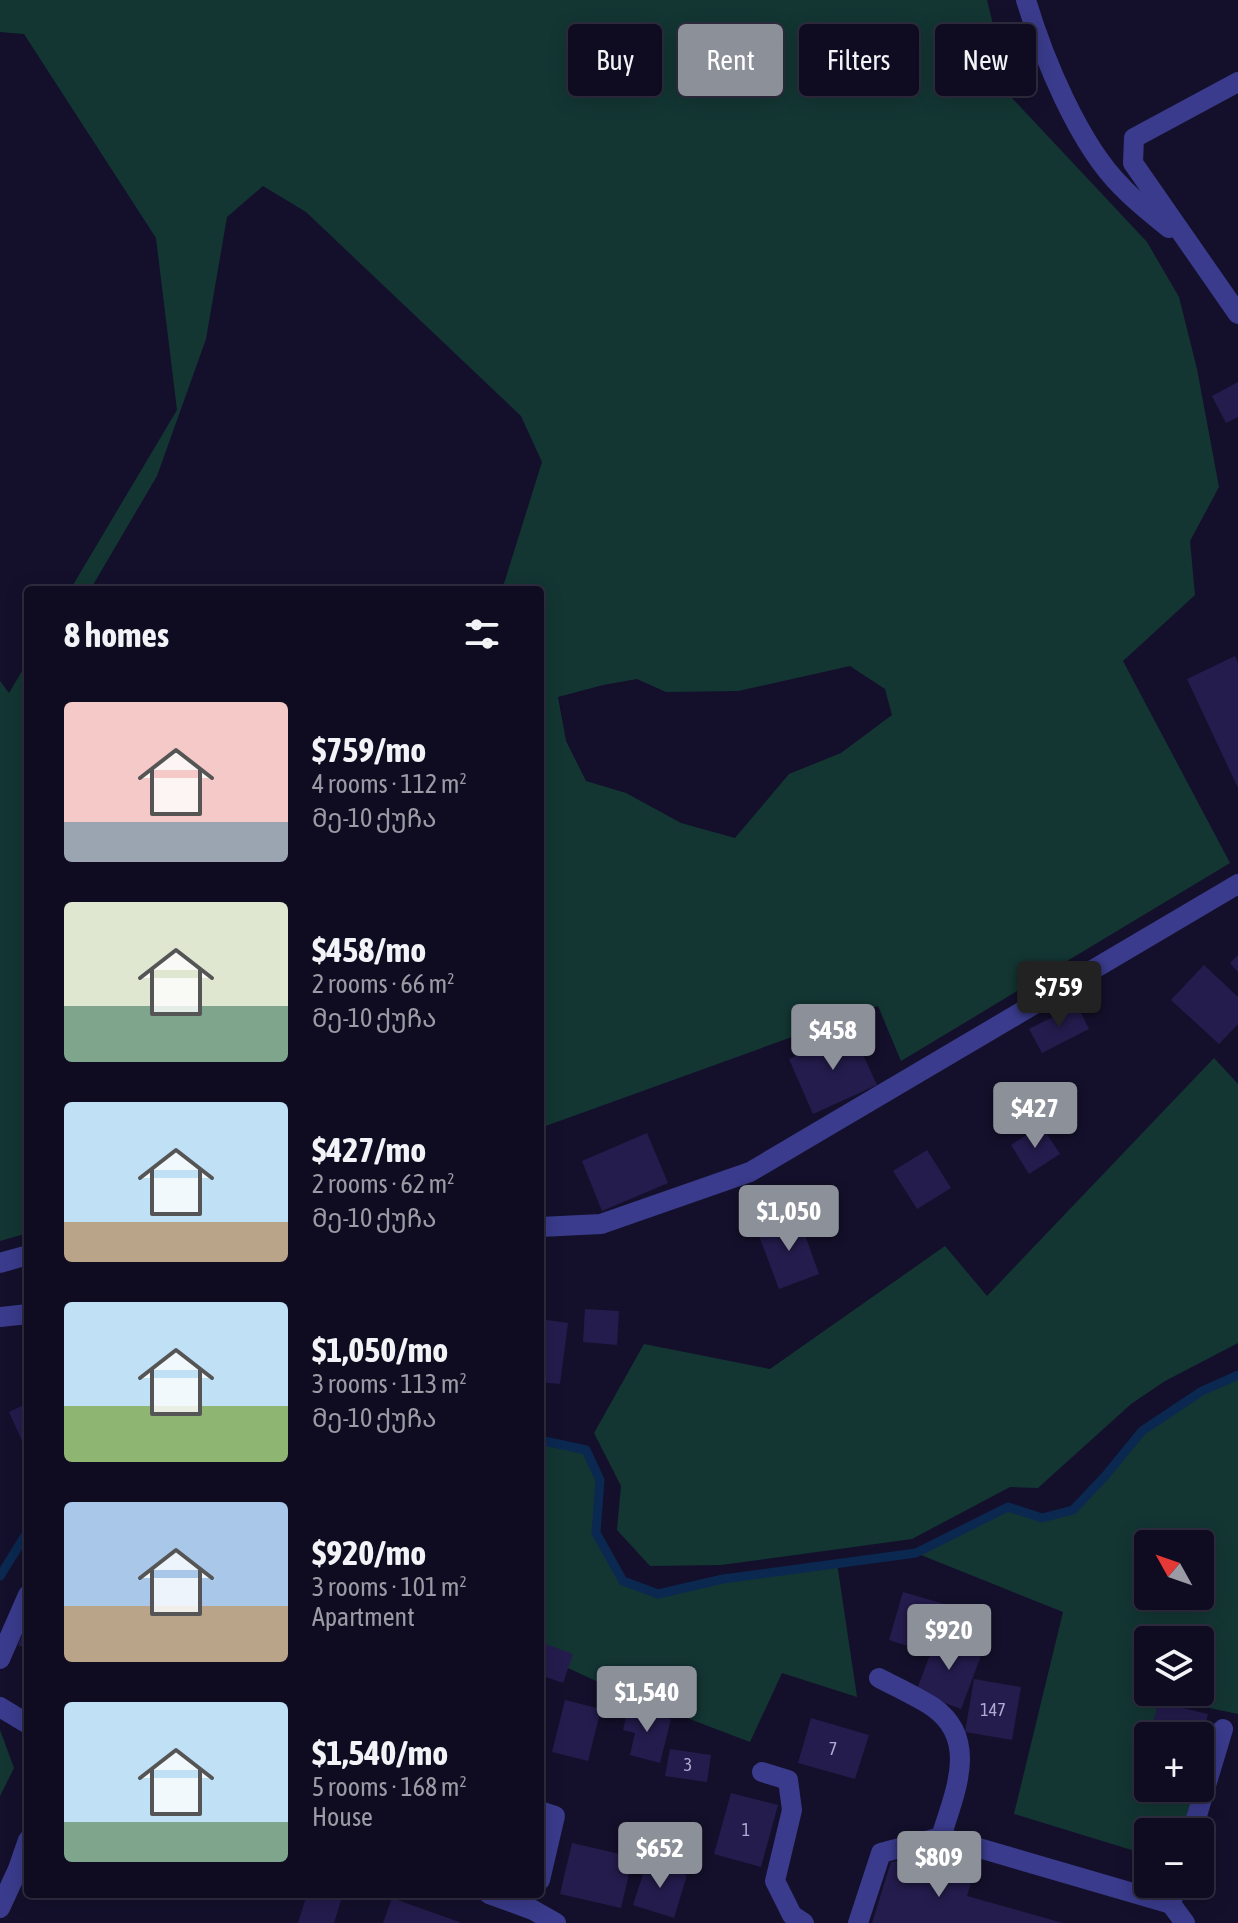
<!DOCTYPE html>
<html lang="en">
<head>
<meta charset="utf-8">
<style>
	:root { --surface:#0f0c21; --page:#18152a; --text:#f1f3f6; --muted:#9b9ba5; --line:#2f2c3f; --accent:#8c9099 }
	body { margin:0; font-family:"Asap Condensed","Noto Sans Georgian",sans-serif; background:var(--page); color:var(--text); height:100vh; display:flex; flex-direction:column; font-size:30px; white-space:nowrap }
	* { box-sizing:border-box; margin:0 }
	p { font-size:26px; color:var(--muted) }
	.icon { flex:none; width:44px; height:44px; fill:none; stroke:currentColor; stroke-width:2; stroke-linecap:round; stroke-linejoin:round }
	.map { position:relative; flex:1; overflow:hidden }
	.drawer { position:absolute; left:24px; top:586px; width:520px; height:1312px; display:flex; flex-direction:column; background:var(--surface); border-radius:8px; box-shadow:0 4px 20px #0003,0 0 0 2px var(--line) }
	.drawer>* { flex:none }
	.guide { position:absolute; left:568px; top:24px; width:550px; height:72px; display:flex; gap:16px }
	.needle { width:52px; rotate:310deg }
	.tools { position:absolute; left:1134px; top:1530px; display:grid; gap:16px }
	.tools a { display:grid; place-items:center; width:80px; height:80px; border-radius:8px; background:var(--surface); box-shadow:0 4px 20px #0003,0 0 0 2px var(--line); font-size:40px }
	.price { position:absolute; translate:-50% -68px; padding:0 18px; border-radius:8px; background:var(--accent); color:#fff; font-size:26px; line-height:52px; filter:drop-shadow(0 2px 4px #0008) }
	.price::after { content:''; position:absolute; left:50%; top:48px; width:24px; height:18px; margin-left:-12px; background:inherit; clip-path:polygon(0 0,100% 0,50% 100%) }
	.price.active { background:#222; color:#fff }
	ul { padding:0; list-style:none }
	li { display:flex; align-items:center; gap:24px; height:200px; padding:0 40px }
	li span { display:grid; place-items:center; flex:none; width:224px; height:160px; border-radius:8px; color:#555 }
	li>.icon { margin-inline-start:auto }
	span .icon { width:96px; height:96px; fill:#fffc; stroke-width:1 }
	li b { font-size:34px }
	h2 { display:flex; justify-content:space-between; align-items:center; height:96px; padding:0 40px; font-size:34px }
	.tag { padding:0 28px; border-radius:8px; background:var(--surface); box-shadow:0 4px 20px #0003,0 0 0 2px var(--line); font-size:28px; line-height:72px }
	.tag.active { background:var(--accent); color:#fff }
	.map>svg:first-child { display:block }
</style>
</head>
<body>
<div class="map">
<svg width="1238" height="1923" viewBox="0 0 1238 1923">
	<rect width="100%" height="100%" fill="#14102c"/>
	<!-- green -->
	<g fill="#133633" fill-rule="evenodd">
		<path d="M0,0h987l24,97 136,145 32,55 18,72 22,118 -29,54 5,54 -72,66 107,202 -329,198 -23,-55 -338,122v-538h-38l40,-128 -21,-46 -215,-204 -43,-26 -36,31 -21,122 -49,137 -67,114h-20l107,-180 -21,-172 -132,-204 -24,-2zM850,666l35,23 7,26 -51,38 -52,21 -54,64 -54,-15 -55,-30 -40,-12 -20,-40 -8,-44 45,-12 34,-6 29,13 72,-1z"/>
		<path d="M28,661v572l-28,8v-560l9,12z"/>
		<path d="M1214,1058l24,26v259l-73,38 -34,23 -93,84 -28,-1 -98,52 -191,26 -71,1 -33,-36 4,-44 -27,-53 50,-89 126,25 175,-123 42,50z"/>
		<path d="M1238,1375v339l-57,-12 -10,34h-23v52h47l-13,44h-34v23l-134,-41 49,-202 -147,-59 92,-46 34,11 31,-8 33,-35 36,-44 60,-40zM1148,1544h52v52h-52zM1148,1640h52v52h-52z"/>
		<path d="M540,1440l46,10 14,30 -4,53 27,48 35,13 65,-15 114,-16 20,134 -75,-24 -32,69 -126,-48 -84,-39z"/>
		<path d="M0,1730l14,38 -14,28z"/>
	</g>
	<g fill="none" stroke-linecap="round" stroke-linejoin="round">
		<!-- stream -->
		<g stroke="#0b2850" stroke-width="9">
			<path d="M540,1440l46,10 14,30 -4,53 27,48 35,13 65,-15 193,-26 92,-46 34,11 31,-8 33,-35 36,-44 60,-40 36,-16"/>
			<path d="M0,1576l28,-45"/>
		</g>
	</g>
	<!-- building -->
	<g fill="#241c4d">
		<path d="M1238,382v35l-12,6 -14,-27z"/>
		<path d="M1235,656l3,7v125l-51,-109z"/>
		<path d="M1238,955v17l-8,-9z"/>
		<path d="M1204,965l34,32v27l-19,20 -48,-44z"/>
		<path d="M1077,1005l12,24 -47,24 -13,-24z"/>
		<path d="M852,1031l25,54 -64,29 -24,-55z"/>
		<path d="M1041,1125l19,29 -31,20 -18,-29z"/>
		<path d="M647,1133l21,50 -66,28 -20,-50z"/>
		<path d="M927,1150l24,38 -34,21 -24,-38z"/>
		<path d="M799,1218l20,56 -40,15 -21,-56z"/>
		<path d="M585,1309l34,2 -2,34 -34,-3z"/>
		<path d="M540,1319l28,4 -8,61 -20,-2z"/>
		<path d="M28,1403v51l-19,-42z"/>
		<path d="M903,1592l41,12 -15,49 -40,-13z"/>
		<path d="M28,1621v28l-10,-4z"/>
		<path d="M937,1636l45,17 -21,56 -45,-17z"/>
		<path d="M540,1642l33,12 -10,29 -23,-8z"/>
		<path d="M974,1679l47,8 -9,53 -47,-8z"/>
		<path d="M565,1700l36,9 -13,52 -36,-9z"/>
		<path d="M1158,1702l50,12 -7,30 -1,-8h-50z"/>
		<path d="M628,1708l43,11 -11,44 -30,-8 5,-22 -12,-3z"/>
		<path d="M811,1718l58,17 -14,44 -57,-16z"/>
		<path d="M670,1749l41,6 -4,27 -42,-6z"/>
		<path d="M731,1793l47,12 -17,62 -47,-13z"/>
		<path d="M572,1843l61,14 -12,51 -61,-14z"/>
		<path d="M909,1859l64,17 -6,20 96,27h-191l19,-61z"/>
		<path d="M647,1862l40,13 -13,43 -41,-13z"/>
		<path d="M307,1894h36l-9,29h-36z"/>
		<path d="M392,1898l70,25h-79z"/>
	</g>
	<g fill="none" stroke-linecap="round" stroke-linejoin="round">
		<!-- minor -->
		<g stroke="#3a3b8c" stroke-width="20">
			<path d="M1026,0c17,57 53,145 96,187 14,15 31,28 47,41"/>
			<path d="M1238,82l-104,56 -1,25 105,151"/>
			<path d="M540,1227l61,-3 149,-52 488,-288"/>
			<path d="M0,1263l28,-8"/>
			<path d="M0,1317l28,-3"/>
			<path d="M0,1659l28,-64"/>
			<path d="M879,1678c17,9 37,18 54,29 47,33 21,87 8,130"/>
			<path d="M0,1707l28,17"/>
			<path d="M762,1772l26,8 4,30 -17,71 17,34 12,8"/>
			<path d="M540,1811l15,5 -15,64"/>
			<path d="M1192,1832l31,-103"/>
			<path d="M1177,1884l-6,20 14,19"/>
			<path d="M489,1894l44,16 23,13"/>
			<path d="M0,1908l18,-39 10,-29"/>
			<path d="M858,1923l23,-70 60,-16 230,67"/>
		</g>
	</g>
	<g text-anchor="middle" stroke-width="8" stroke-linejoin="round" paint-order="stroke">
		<!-- number labels -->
		<g font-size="18" fill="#b0abd2">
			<text x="993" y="1716">147</text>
			<text x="833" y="1755">7</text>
			<text x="688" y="1771">3</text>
			<text x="746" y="1836">1</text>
		</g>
	</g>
</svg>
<div class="tools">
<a><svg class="needle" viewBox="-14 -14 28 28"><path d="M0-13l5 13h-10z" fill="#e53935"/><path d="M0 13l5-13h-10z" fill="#9b9ba5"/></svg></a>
<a><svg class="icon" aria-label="layers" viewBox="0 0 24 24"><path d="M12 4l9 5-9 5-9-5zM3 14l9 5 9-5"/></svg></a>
<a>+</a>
<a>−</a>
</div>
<b class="price active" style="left:1059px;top:1029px">$759</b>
<b class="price" style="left:833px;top:1072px">$458</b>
<b class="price" style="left:1035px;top:1150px">$427</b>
<b class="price" style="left:789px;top:1253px">$1,050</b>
<b class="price" style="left:949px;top:1672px">$920</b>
<b class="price" style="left:647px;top:1734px">$1,540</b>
<b class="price" style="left:660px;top:1890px">$652</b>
<b class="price" style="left:939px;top:1899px">$809</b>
<div class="guide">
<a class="tag">Buy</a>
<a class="tag active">Rent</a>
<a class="tag">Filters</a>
<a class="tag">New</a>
</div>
<section class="drawer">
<h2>8 homes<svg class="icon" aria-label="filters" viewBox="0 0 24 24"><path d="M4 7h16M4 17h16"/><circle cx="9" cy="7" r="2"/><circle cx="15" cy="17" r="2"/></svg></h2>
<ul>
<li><span style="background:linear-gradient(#f6c9c9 75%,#9aa5b1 0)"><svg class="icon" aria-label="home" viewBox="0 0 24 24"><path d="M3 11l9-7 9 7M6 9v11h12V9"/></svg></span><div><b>$759/mo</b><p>4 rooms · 112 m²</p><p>მე-10 ქუჩა</p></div></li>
<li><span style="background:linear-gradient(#dfe7d0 65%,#7fa58c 0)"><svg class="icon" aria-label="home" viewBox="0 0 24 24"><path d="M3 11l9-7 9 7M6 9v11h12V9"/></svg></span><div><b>$458/mo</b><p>2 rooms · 66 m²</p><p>მე-10 ქუჩა</p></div></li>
<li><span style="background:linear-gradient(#bfe0f5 75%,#b9a48a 0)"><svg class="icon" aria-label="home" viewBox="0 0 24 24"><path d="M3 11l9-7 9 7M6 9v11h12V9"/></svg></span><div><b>$427/mo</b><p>2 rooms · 62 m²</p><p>მე-10 ქუჩა</p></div></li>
<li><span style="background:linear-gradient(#bfe0f5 65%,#8fb573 0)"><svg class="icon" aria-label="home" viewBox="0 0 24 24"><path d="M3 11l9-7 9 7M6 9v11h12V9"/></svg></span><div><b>$1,050/mo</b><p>3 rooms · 113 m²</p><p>მე-10 ქუჩა</p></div></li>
<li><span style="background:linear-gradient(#a9c7e8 65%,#b9a48a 0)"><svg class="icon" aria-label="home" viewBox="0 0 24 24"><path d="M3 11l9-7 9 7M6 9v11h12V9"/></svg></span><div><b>$920/mo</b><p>3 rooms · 101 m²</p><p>Apartment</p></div></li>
<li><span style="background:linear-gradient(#bfe0f5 75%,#7fa58c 0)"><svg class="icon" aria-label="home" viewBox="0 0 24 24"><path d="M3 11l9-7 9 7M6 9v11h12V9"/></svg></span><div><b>$1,540/mo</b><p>5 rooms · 168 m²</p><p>House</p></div></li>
</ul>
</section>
</div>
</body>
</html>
